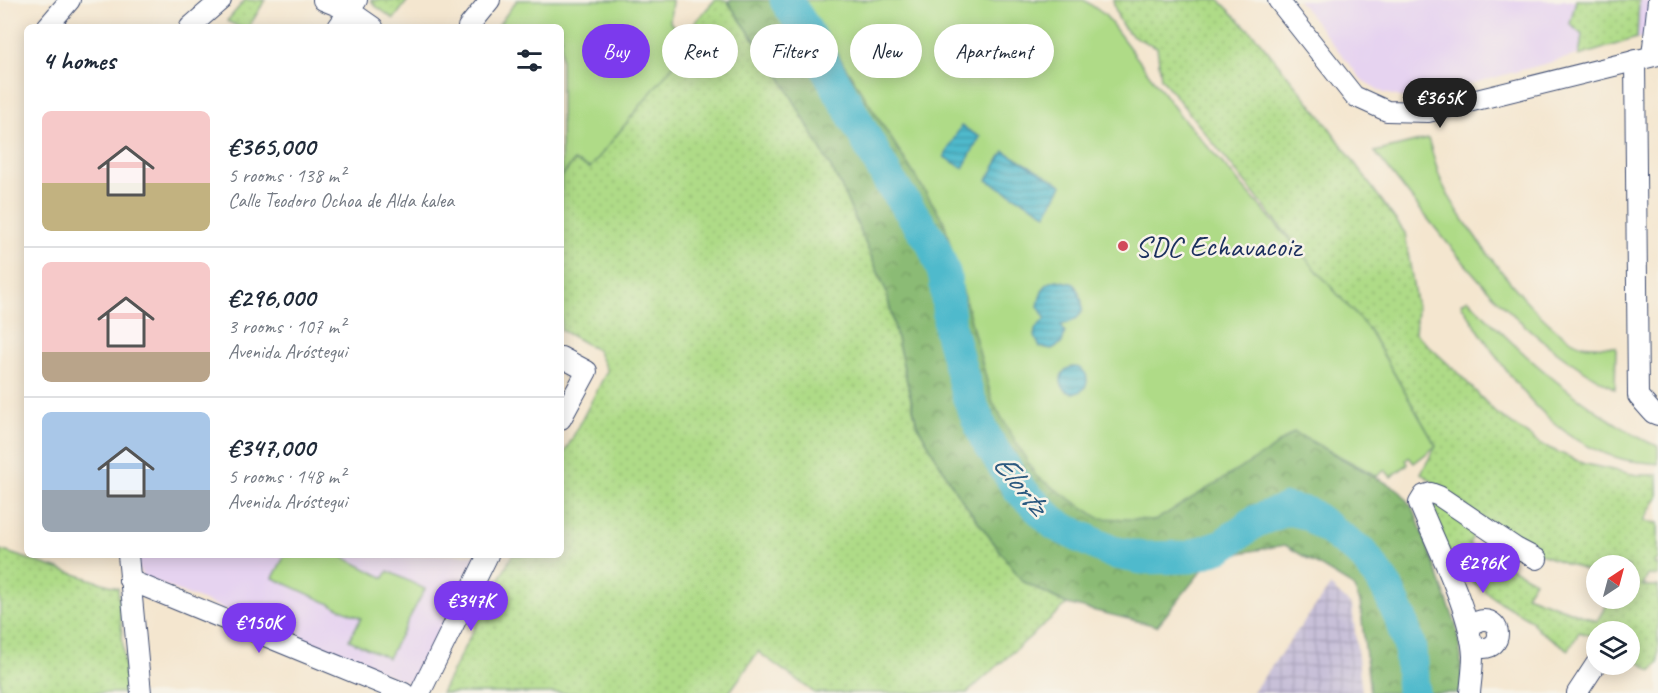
<!DOCTYPE html>
<html lang="en">
<head>
<meta charset="utf-8">
<style>
	:root { --surface:#fff; --page:#f2f2f3; --text:#1f2937; --muted:#747a83; --line:#e0e1e3; --accent:#7c3aed }
	body { margin:0; font-family:Caveat,sans-serif; background:var(--page); color:var(--text); height:100vh; display:flex; flex-direction:column; font-size:22px; white-space:nowrap }
	* { box-sizing:border-box; margin:0 }
	p { font-size:20px; color:var(--muted) }
	.icon { flex:none; width:33px; height:33px; fill:none; stroke:currentColor; stroke-width:2; stroke-linecap:round; stroke-linejoin:round }
	.map { position:relative; flex:1; overflow:hidden }
	.details { position:absolute; left:24px; top:24px; width:540px; height:534px; display:flex; flex-direction:column; background:var(--surface); border-radius:9px; box-shadow:0 3px 15px #0003 }
	.details>* { flex:none }
	.top-card { position:absolute; left:582px; top:24px; width:570px; height:54px; display:flex; gap:12px }
	.needle { width:39px; rotate:36deg }
	.tools { position:absolute; left:1586px; top:555px; display:grid; gap:12px }
	.tools a { display:grid; place-items:center; width:54px; height:54px; border-radius:50%; background:var(--surface); box-shadow:0 3px 15px #0003; font-size:30px }
	.price { position:absolute; translate:-50% -51px; padding:0 14px; border-radius:21px; background:var(--accent); color:#fff; font-size:20px; line-height:39px; filter:drop-shadow(0 2px 3px #0008) }
	.price::after { content:''; position:absolute; left:50%; top:36px; width:18px; height:14px; margin-left:-9px; background:inherit; clip-path:polygon(0 0,100% 0,50% 100%) }
	.price.current { background:#222; color:#fff }
	ul { padding:0; list-style:none }
	li { display:flex; align-items:center; gap:18px; height:150px; padding:0 18px }
	li+li { border-top:2px solid var(--line) }
	li span { display:grid; place-items:center; flex:none; width:168px; height:120px; border-radius:9px; color:#555 }
	li>.icon { margin-inline-start:auto }
	span .icon { width:72px; height:72px; fill:#fffc; stroke-width:1 }
	li b { font-size:26px }
	h2 { display:flex; justify-content:space-between; align-items:center; height:72px; padding:0 18px; font-size:26px }
	.tag { padding:0 21px; border-radius:27px; background:var(--surface); box-shadow:0 3px 15px #0003; font-size:21px; line-height:54px }
	.tag.current { background:var(--accent); color:#fff }
	.map>svg:first-child { display:block }
</style>
</head>
<body>
<div class="map">
<svg width="1658" height="693" viewBox="0 0 1658 693">
	<defs>
		<pattern id="industrial-grid" width="8" height="8" patternUnits="userSpaceOnUse" patternTransform="scale(1.5)"><rect width="8" height="8" fill="#c8c0d8"/><path d="M0 4h8M4 0v8" fill="none" stroke="#aba5bc"/></pattern>
		<pattern id="grass-dots" width="8" height="8" patternUnits="userSpaceOnUse" patternTransform="scale(1.5)"><rect width="8" height="8" fill="#afdb87"/><path d="M2 2h.1M6 6h.1" fill="none" stroke="#96bc77" stroke-width="1.8" stroke-linecap="round"/></pattern>
		<pattern id="forest-crowns" width="20" height="18" patternUnits="userSpaceOnUse" patternTransform="scale(1.5)"><rect width="20" height="18" fill="#8bbb74"/><path d="M2 6a3 3 0 1 1 6 0M12 15a3 3 0 1 1 6 0" fill="none" stroke="#719862"/></pattern>
		<pattern id="water-rules" width="6" height="5" patternUnits="userSpaceOnUse" patternTransform="scale(1.5)"><rect width="6" height="5" fill="#4fbacc"/><path d="M0 2.5h6" fill="none" stroke="#4198a9"/></pattern>
	</defs>
	<rect width="100%" height="100%" fill="#f7f3e8"/>
	<filter id="ink" filterUnits="userSpaceOnUse"><feTurbulence type="fractalNoise" baseFrequency=".0167" numOctaves="2"/><feDisplacementMap in="SourceGraphic" scale="12" xChannelSelector="R" yChannelSelector="G"/><feConvolveMatrix kernelMatrix="1 2 1 2 8 2 1 2 1" color-interpolation-filters="sRGB"/></filter>
	<filter id="wash" filterUnits="userSpaceOnUse"><feTurbulence type="fractalNoise" baseFrequency=".008" numOctaves="4" result="noise"/><feDisplacementMap in="SourceGraphic" scale="24" xChannelSelector="R" yChannelSelector="G"/><feGaussianBlur stdDeviation="1.35" result="paint"/><feColorMatrix in="noise" values="0 0 0 0 0 0 0 0 0 0 0 0 0 0 0 0 0 1.4 0 .05"/><feComposite in="paint" operator="in"/></filter>
	<g filter="url(#wash)">
		<rect width="100%" height="100%" fill="#f4e6cf"/>
		<!-- built -->
		<g fill="#e6d3f0">
			<path d="M1298,0h360v33l-246,67 -28,-7 -22,-13z"/>
			<path d="M138,555h343l-69,129 -268,-107 -5,-8z"/>
		</g>
		<!-- industrial -->
		<path fill="url(#industrial-grid)" d="M1330,586l22,20 10,87h-110z"/>
		<!-- grass -->
		<g fill="url(#grass-dots)" stroke="#658572" stroke-width="1.5">
			<path d="M245,0h20l-16,27h-10l-12,-6z"/>
			<path d="M371,0h37l-14,19 -20,-14z"/>
			<path d="M715,0h11l2,2 53,76 59,106 46,107 31,134 105,156 45,23 -100,89h-152l-57,-41 -29,41h-288l71,-138h49v-95l46,-89 -10,-21 -36,-20v-153l13,-16 117,-119 -7,-8z"/>
			<path d="M1113,0h106l38,38 66,81 82,114 12,76 -2,24 46,43 34,36 47,33 43,19 52,11h21v22l-14,24 14,2v36l-4,5 4,1v11l-10,-1 -5,11h15v77l-6,8 -23,-16v-23h-33v5l-17,-5 -10,18 -31,-20 -7,-10 -33,-19 -38,-29 -30,-56 -2,-11 10,-3 39,24 -8,19 66,36 -9,14 71,26 13,-22 19,-1v-32h-33v8l-48,-17 -33,-15 -94,-69 15,-27 -67,-116 -53,-59 -155,-193 -4,-31c-27,-11 -38,-16 -44,-47z"/>
			<path d="M1576,0h63l-2,38 -58,18 3,-21 -12,-11z"/>
			<path d="M0,550l118,38 9,105h-127z"/>
		</g>
		<!-- forest -->
		<path fill="url(#forest-crowns)" stroke="#537569" stroke-width="1.5" d="M730,0h73l141,221 49,182 274,49 27,-20 105,58 15,20 42,115 5,32 1,36h-92l-10,-91 -7,-16 -68,-41 -73,13 -55,68 -90,-22 -45,-23 -66,-89 -39,-67 -31,-134 -46,-107 -59,-106 -53,-76z"/>
		<!-- park -->
		<g fill="#afdb87" stroke="#658572" stroke-width="1.5">
			<path d="M517,0h155l-2,22 21,21 -101,125 -16,-7 -13,16v-150h-64z"/>
			<path d="M803,0h281l21,15 74,99 190,216 67,116 -22,17 -5,-6 -3,3 2,4 -17,13 -6,-7 -8,6 -83,-44 -27,20 -111,68 -57,-2 -63,-42 -43,-73 -49,-182z"/>
			<path d="M1428,139c5,14 8,30 14,44 18,39 100,151 141,162 10,2 23,1 33,2l-1,42c-15,-9 -30,-17 -44,-27 -79,-54 -137,-136 -196,-210z"/>
			<path d="M1468,299c44,45 88,87 141,120 16,10 31,21 49,27v18c-12,-2 -25,-2 -36,-5 -77,-19 -120,-94 -161,-155z"/>
			<path d="M285,555h54l45,23 4,-7 37,18 -37,69 -39,-18 12,-22 -88,-40z"/>
		</g>
		<!-- water -->
		<g fill="url(#water-rules)" stroke="#357495" stroke-width="1.5">
			<path d="M961,126l19,11 -17,31 -19,-11z"/>
			<path d="M1004,151l58,34 -16,29 -59,-34z"/>
			<path d="M1057,280l17,4c12,19 14,35 -13,41l4,7 -3,11 -10,6 -12,-2c-8,-14 -8,-18 6,-28l-8,-13c3,-14 4,-22 19,-26z"/>
			<circle cx="1074" cy="380" r="13"/>
		</g>
		<g fill="none" stroke-linecap="round" stroke-linejoin="round">
			<!-- river -->
			<path stroke="#4fbacc" stroke-width="33" d="M786,0l22,34 82,148 42,60 13,34 5,54 18,66 18,43 33,50 37,36 56,27 30,6 48,-1 33,-12 33,-24 31,-12 22,5 54,40 24,34 13,29 10,31 3,45"/>
		</g>
	</g>
	<g filter="url(#ink)">
		<g fill="none" stroke-linecap="round" stroke-linejoin="round">
			<defs>
				<g id="minor">
					<path d="M323,0l27,11 23,16"/>
					<path d="M1278,0l76,96 33,15 41,1 230,-57"/>
					<path d="M47,27l23,-27"/>
					<path d="M190,27l31,-27"/>
					<path d="M338,27l19,-27"/>
					<path d="M468,27l22,-27"/>
					<path d="M1652,56l6,-56"/>
					<path d="M1635,60l3,336 15,17 5,2"/>
					<path d="M561,357l26,14 -26,48"/>
					<path d="M128,555l13,138"/>
					<path d="M129,580l275,113"/>
					<circle cx="1484" cy="634" r="14"/>
					<path d="M420,693l68,-138"/>
					<path d="M1470,693c1,-12 3,-25 3,-37 -2,-44 -37,-111 -54,-153l5,-8 7,-2 8,3 77,52 21,11"/>
					<path d="M1577,693l19,-29"/>
				</g>
			</defs>
			<!-- minor casing -->
			<use href="#minor" stroke="#3c4a6f" stroke-width="22"/>
			<!-- minor -->
			<use href="#minor" stroke="#fff" stroke-width="20"/>
		</g>
	</g>
	<!-- markers -->
	<circle fill="#d1495b" stroke="#f7f3e8" stroke-width="2" cx="1123" cy="246" r="6"/>
	<g text-anchor="middle" stroke-width="5" stroke-linejoin="round" paint-order="stroke">
		<!-- poi labels -->
		<g font-size="30" fill="#1b2f5e" stroke="#f7f3e8" text-anchor="start">
			<text x="1135" y="256">SDC Echavacoiz</text>
		</g>
		<!-- water labels -->
		<g font-size="32" font-style="italic" fill="#2b597f" stroke="#f7f3e8">
			<text transform="translate(1021 483) rotate(51)" y="11">Elortz</text>
		</g>
	</g>
</svg>
<div class="tools">
<a><svg class="needle" viewBox="-14 -14 28 28"><path d="M0-13l5 13h-10z" fill="#e53935"/><path d="M0 13l5-13h-10z" fill="#747a83"/></svg></a>
<a><svg class="icon" aria-label="layers" viewBox="0 0 24 24"><path d="M12 4l9 5-9 5-9-5zM3 14l9 5 9-5"/></svg></a>
</div>
<b class="price current" style="left:1440px;top:129px">€365K</b>
<b class="price" style="left:1483px;top:594px">€296K</b>
<b class="price" style="left:471px;top:632px">€347K</b>
<b class="price" style="left:259px;top:654px">€150K</b>
<div class="top-card">
<a class="tag current">Buy</a>
<a class="tag">Rent</a>
<a class="tag">Filters</a>
<a class="tag">New</a>
<a class="tag">Apartment</a>
</div>
<section class="details">
<h2>4 homes<svg class="icon" aria-label="filters" viewBox="0 0 24 24"><path d="M4 7h16M4 17h16"/><circle cx="9" cy="7" r="2"/><circle cx="15" cy="17" r="2"/></svg></h2>
<ul>
<li><span style="background:linear-gradient(#f6c9c9 60%,#c2b280 0)"><svg class="icon" aria-label="home" viewBox="0 0 24 24"><path d="M3 11l9-7 9 7M6 9v11h12V9"/></svg></span><div><b>€365,000</b><p>5 rooms · 138 m²</p><p>Calle Teodoro Ochoa de Alda kalea</p></div></li>
<li><span style="background:linear-gradient(#f6c9c9 75%,#b9a48a 0)"><svg class="icon" aria-label="home" viewBox="0 0 24 24"><path d="M3 11l9-7 9 7M6 9v11h12V9"/></svg></span><div><b>€296,000</b><p>3 rooms · 107 m²</p><p>Avenida Aróstegui</p></div></li>
<li><span style="background:linear-gradient(#a9c7e8 65%,#9aa5b1 0)"><svg class="icon" aria-label="home" viewBox="0 0 24 24"><path d="M3 11l9-7 9 7M6 9v11h12V9"/></svg></span><div><b>€347,000</b><p>5 rooms · 148 m²</p><p>Avenida Aróstegui</p></div></li>
</ul>
</section>
</div>
</body>
</html>
